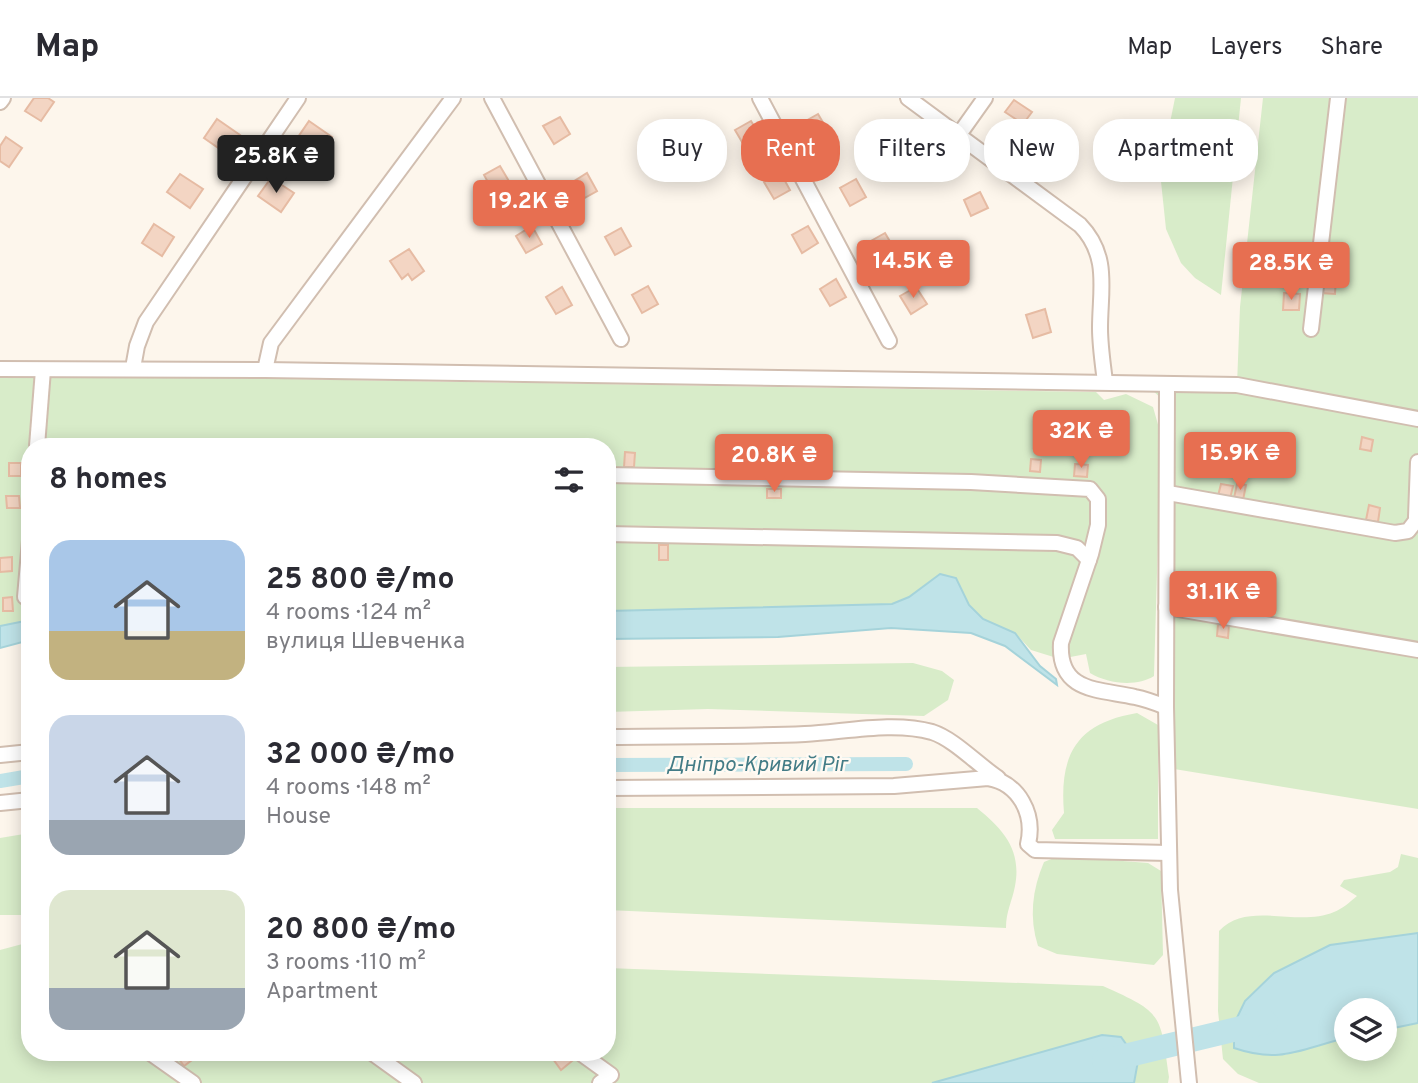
<!DOCTYPE html>
<html lang="en">
<head>
<meta charset="utf-8">
<style>
	:root { --surface:#fff; --page:#f2f2f3; --text:#2b2b33; --muted:#7c7c81; --line:#e1e1e2; --accent:#e76f51 }
	body { margin:0; font-family:Overpass,sans-serif; background:var(--page); color:var(--text); height:100vh; display:flex; flex-direction:column; font-size:26px; white-space:nowrap }
	* { box-sizing:border-box; margin:0 }
	p { font-size:23px; color:var(--muted) }
	.icon { flex:none; width:38px; height:38px; fill:none; stroke:currentColor; stroke-width:2; stroke-linecap:round; stroke-linejoin:round }
	.map { position:relative; flex:1; overflow:hidden }
	.drawer { position:absolute; left:21px; top:340px; width:595px; height:623px; display:flex; flex-direction:column; background:var(--surface); border-radius:28px; box-shadow:0 4px 18px #0003 }
	.drawer>* { flex:none }
	.hud { position:absolute; left:637px; top:21px; width:665px; height:63px; display:flex; gap:14px }
	.fabs { position:absolute; left:1334px; top:900px; display:grid; gap:14px }
	.fabs a { display:grid; place-items:center; width:63px; height:63px; border-radius:50%; background:var(--surface); box-shadow:0 4px 18px #0003; font-size:35px }
	.price { position:absolute; translate:-50% -60px; padding:0 16px; border-radius:7px; background:var(--accent); color:#fff; font-size:23px; line-height:46px; filter:drop-shadow(0 2px 4px #0008) }
	.price::after { content:''; position:absolute; left:50%; top:42px; width:21px; height:16px; margin-left:-10px; background:inherit; clip-path:polygon(0 0,100% 0,50% 100%) }
	.price.on { background:#222; color:#fff }
	ul { padding:0; list-style:none }
	li { display:flex; align-items:center; gap:21px; height:175px; padding:0 28px }
	li span { display:grid; place-items:center; flex:none; width:196px; height:140px; border-radius:21px; color:#555 }
	li>.icon { margin-inline-start:auto }
	span .icon { width:84px; height:84px; fill:#fffc; stroke-width:1 }
	li b { font-size:30px }
	h2 { display:flex; justify-content:space-between; align-items:center; height:84px; padding:0 28px; font-size:30px }
	.tag { padding:0 24px; border-radius:28px; background:var(--surface); box-shadow:0 4px 18px #0003; font-size:24px; line-height:63px }
	.tag.on { background:var(--accent); color:#fff }
	header { display:flex; align-items:center; gap:42px; box-sizing:border-box; height:98px; padding:0 35px; background:var(--surface); border-bottom:2px solid var(--line) }
	header strong { font-size:33px }
	nav { display:flex; gap:38px; margin-inline-start:auto; font-size:24px }
	.map>svg:first-child { display:block }
</style>
</head>
<body>
<header>
<strong>Map</strong>
<nav><a>Map</a><a>Layers</a><a>Share</a></nav>
</header>
<div class="map">
<svg width="1418" height="985" viewBox="0 0 1418 985">
	<rect width="100%" height="100%" fill="#fdf6ec"/>
	<!-- green -->
	<g fill="#d8ecc9">
		<path d="M1175,0h66l-20,197 -26,-17 -14,-15 -15,-34 -6,-57z"/>
		<path d="M1263,0h155v711l-250,-41 -5,-368 -11,-10 85,-5 3,-78z"/>
		<path d="M0,271l93,7 1003,16 8,8 22,-6 27,13 8,28 -7,241c-17,11 -46,8 -64,-3l-4,-19 -26,5 -29,-9 -16,-17 -32,-14 -14,-14 -13,-27 -16,-4 -31,23 -17,7 -285,7v-165h-577v174l-30,6z"/>
		<path d="M913,565l29,8 12,9 -6,20 -24,16 -216,-7 -101,3v-45z"/>
		<path d="M1137,615l21,12v114h-103l-3,-9 12,-17c-5,-59 13,-90 73,-100z"/>
		<path d="M607,710h370c26,21 45,42 38,78 -3,16 -9,25 -9,42l-399,-18z"/>
		<path d="M30,735v82h-30v-77z"/>
		<path d="M1401,756l17,4v75l-88,12 -46,110 62,-17v10h38v-18l34,-7v60h-159l-21,-9 -15,-15 -5,-48 1,-80c29,-31 78,-3 115,-19 8,-3 16,-10 23,-16l-17,-10 4,-6 46,-8 8,-5z"/>
		<path d="M1059,758l89,7 13,8 2,84 -9,10 -97,-11 -19,-8c-9,-28 -6,-56 6,-84z"/>
		<path d="M30,844v110h577v-84l496,18c60,27 57,27 66,91l-1,6h-34l4,-22 -17,-24 -19,-2 -170,48h-932v-133z"/>
	</g>
	<!-- water -->
	<g fill="#bfe3e8" stroke="#a5d3da" stroke-width="2">
		<path d="M940,476l16,4 13,27 14,14 32,14 25,33 16,13 1,6 -52,-39 -34,-13 -80,-5 -113,9 -171,2v-28l285,-7 17,-7z"/>
		<path d="M30,522v20l-30,8v-22z"/>
		<path d="M1418,835v90l-34,7v-20h-38v28c-46,11 -65,26 -112,10v-24l11,-23 29,-28 56,-28z"/>
		<path d="M1102,937l19,2 17,24 -4,22h-202z"/>
	</g>
	<g fill="none" stroke-linecap="round" stroke-linejoin="round">
		<!-- canal -->
		<g stroke="#bfe3e8" stroke-width="14">
			<path d="M607,667l299,-1"/>
			<path d="M0,683l30,-5"/>
		</g>
		<!-- river -->
		<path stroke="#bfe3e8" stroke-width="24" d="M1104,963l162,-39"/>
	</g>
	<!-- building -->
	<g fill="#f3d5c3" stroke="#e6bba3" stroke-width="2">
		<path d="M34,0h14l6,4 -13,19 -16,-10z"/>
		<path d="M1014,2l18,12 -9,12 -18,-12z"/>
		<path d="M818,16l10,17 -16,9 -10,-17z"/>
		<path d="M560,19l10,17 -16,10 -11,-18z"/>
		<path d="M217,21l23,16 -13,19 -23,-16z"/>
		<path d="M309,23l23,16 -13,19 -23,-16z"/>
		<path d="M751,23l10,17 -16,9 -10,-17z"/>
		<path d="M6,39l16,11 -13,19 -9,-6v-15z"/>
		<path d="M500,68l10,17 -16,10 -10,-18z"/>
		<path d="M780,74l10,18 -16,9 -10,-17z"/>
		<path d="M587,75l10,18 -16,9 -10,-17z"/>
		<path d="M180,76l23,15 -13,19 -23,-16z"/>
		<path d="M271,80l23,15 -13,19 -23,-16z"/>
		<path d="M856,81l10,18 -16,9 -10,-18z"/>
		<path d="M980,94l8,16 -17,8 -7,-16z"/>
		<path d="M154,126l20,13 -12,19 -20,-13z"/>
		<path d="M532,128l10,18 -16,9 -10,-17z"/>
		<path d="M808,128l10,17 -16,10 -10,-18z"/>
		<path d="M621,130l10,18 -16,9 -10,-18z"/>
		<path d="M885,135l10,17 -15,9 -11,-17z"/>
		<path d="M409,151l15,22 -12,9 -4,-6 -6,5 -12,-18z"/>
		<path d="M1322,177l14,1 -1,18 -14,-1z"/>
		<path d="M836,181l10,18 -16,9 -10,-17z"/>
		<path d="M648,188l10,18 -16,9 -10,-18z"/>
		<path d="M562,189l10,18 -16,9 -10,-17z"/>
		<path d="M916,189l11,17 -16,10 -11,-18z"/>
		<path d="M1284,195l16,1 -1,16h-16z"/>
		<path d="M1045,211l6,23 -18,6 -7,-23z"/>
		<path d="M1362,339l11,3 -2,11 -11,-2z"/>
		<path d="M625,354l10,1 -1,14h-10z"/>
		<path d="M1031,361l10,1 -1,12 -10,-1z"/>
		<rect x="9" y="365" width="12" height="13"/>
		<path d="M1075,366l13,1 -1,12 -13,-1z"/>
		<path d="M1221,386l12,2 -3,13 -12,-3z"/>
		<path d="M1237,386l9,1 -3,15 -9,-2z"/>
		<rect x="767" y="391" width="14" height="9"/>
		<path d="M6,398h13l1,12h-13z"/>
		<path d="M1369,407l11,3 -2,14 -12,-2z"/>
		<rect x="659" y="447" width="9" height="15"/>
		<path d="M12,459v14l-12,1v-14z"/>
		<path d="M12,499l1,14h-10v-13z"/>
		<path d="M1218,526l11,1 -1,13 -11,-2z"/>
		<path d="M180,954h13l3,5 -12,9 -8,-11z"/>
		<path d="M563,954l9,9 -11,9 -8,-11z"/>
	</g>
	<g fill="none" stroke-linecap="round" stroke-linejoin="round">
		<defs>
			<g id="minor">
				<path d="M492,0l129,241"/>
				<path d="M760,0l129,243"/>
				<path d="M908,0l172,127c30,31 20,65 20,103 0,18 3,37 5,54"/>
				<path d="M0,4l3,-4"/>
				<path d="M958,38l27,-38"/>
				<path d="M1311,231l27,-231"/>
				<path d="M133,270l4,-22 9,-24 152,-224"/>
				<path d="M0,271l265,1 972,15 181,34"/>
				<path d="M265,272l6,-27 182,-245"/>
				<path d="M1167,288l-1,321 4,183 19,193"/>
				<path d="M37,348l6,-76"/>
				<path d="M607,377l364,7 119,7 8,10v26l-7,29 -30,89c-3,50 39,46 74,54 10,2 21,6 31,10"/>
				<path d="M1168,395l227,40 13,-2 10,-13"/>
				<path d="M1416,419l2,-55"/>
				<path d="M607,436l450,9 20,5 12,12"/>
				<path d="M25,499l5,-57"/>
				<path d="M1166,509l252,43"/>
				<path d="M607,639c66,-1 132,0 198,-3 40,-2 88,-13 127,-2 22,7 46,33 66,46"/>
				<path d="M0,657l30,-3"/>
				<path d="M607,690l287,-2 94,-8c31,5 47,36 40,66l7,6 134,3"/>
				<path d="M0,705l30,-3"/>
				<path d="M149,954l44,31"/>
				<path d="M371,954l43,31"/>
				<path d="M579,954l32,23 -11,8"/>
			</g>
		</defs>
		<!-- minor casing -->
		<use href="#minor" stroke="#d1beb0" stroke-width="18"/>
		<!-- minor -->
		<use href="#minor" stroke="#fff" stroke-width="14"/>
	</g>
	<g text-anchor="middle" stroke-width="5" stroke-linejoin="round" paint-order="stroke">
		<!-- water labels -->
		<g font-size="21" font-style="italic" fill="#437c86" stroke="#fffaf3">
			<text x="757" y="673">Дніпро-Кривий Ріг</text>
		</g>
	</g>
</svg>
<div class="fabs">
<a><svg class="icon" aria-label="layers" viewBox="0 0 24 24"><path d="M12 4l9 5-9 5-9-5zM3 14l9 5 9-5"/></svg></a>
</div>
<b class="price on" style="left:276px;top:97px">25.8K ₴</b>
<b class="price" style="left:529px;top:142px">19.2K ₴</b>
<b class="price" style="left:913px;top:202px">14.5K ₴</b>
<b class="price" style="left:1291px;top:204px">28.5K ₴</b>
<b class="price" style="left:1081px;top:372px">32K ₴</b>
<b class="price" style="left:1240px;top:394px">15.9K ₴</b>
<b class="price" style="left:774px;top:396px">20.8K ₴</b>
<b class="price" style="left:1223px;top:533px">31.1K ₴</b>
<div class="hud">
<a class="tag">Buy</a>
<a class="tag on">Rent</a>
<a class="tag">Filters</a>
<a class="tag">New</a>
<a class="tag">Apartment</a>
</div>
<section class="drawer">
<h2>8 homes<svg class="icon" aria-label="filters" viewBox="0 0 24 24"><path d="M4 7h16M4 17h16"/><circle cx="9" cy="7" r="2"/><circle cx="15" cy="17" r="2"/></svg></h2>
<ul>
<li><span style="background:linear-gradient(#a9c7e8 65%,#c2b280 0)"><svg class="icon" aria-label="home" viewBox="0 0 24 24"><path d="M3 11l9-7 9 7M6 9v11h12V9"/></svg></span><div><b>25 800 ₴/mo</b><p>4 rooms · 124 m²</p><p>вулиця Шевченка</p></div></li>
<li><span style="background:linear-gradient(#c9d6e8 75%,#9aa5b1 0)"><svg class="icon" aria-label="home" viewBox="0 0 24 24"><path d="M3 11l9-7 9 7M6 9v11h12V9"/></svg></span><div><b>32 000 ₴/mo</b><p>4 rooms · 148 m²</p><p>House</p></div></li>
<li><span style="background:linear-gradient(#dfe7d0 70%,#9aa5b1 0)"><svg class="icon" aria-label="home" viewBox="0 0 24 24"><path d="M3 11l9-7 9 7M6 9v11h12V9"/></svg></span><div><b>20 800 ₴/mo</b><p>3 rooms · 110 m²</p><p>Apartment</p></div></li>
</ul>
</section>
</div>
</body>
</html>
